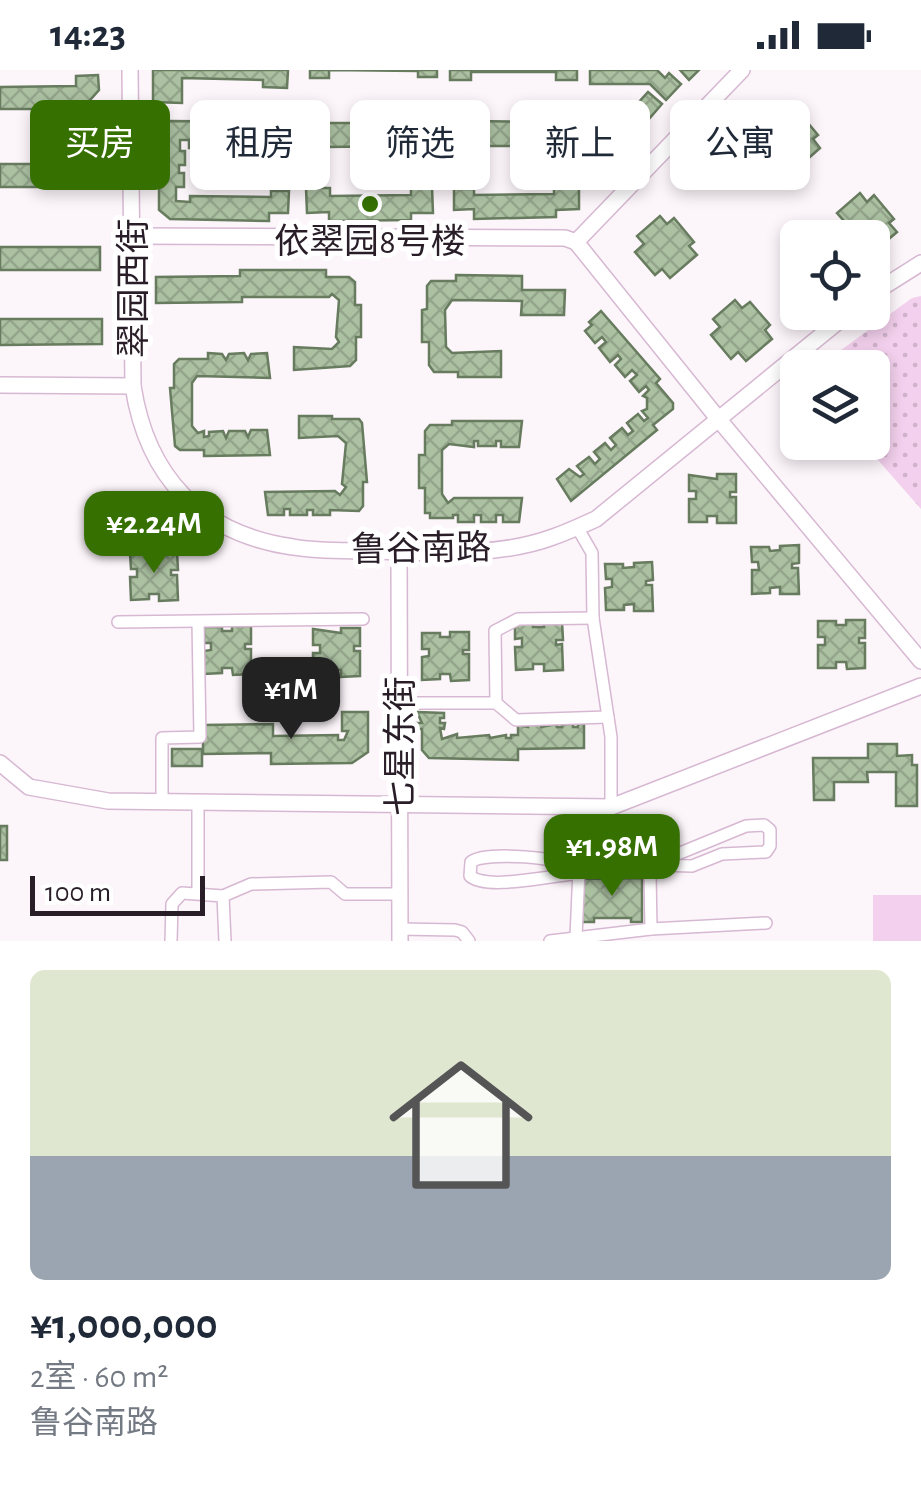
<!DOCTYPE html>
<html lang="zh">
<head>
<meta charset="utf-8">
<style>
	:root { --surface:#fff; --page:#f6f6f7; --text:#1f2937; --muted:#747a83; --line:#e0e1e3; --accent:#357000 }
	body { margin:0; font-family:"Alegreya Sans","Noto Sans SC",sans-serif; background:var(--page); color:var(--text); height:100vh; display:flex; flex-direction:column; font-size:38px; white-space:nowrap }
	* { box-sizing:border-box; margin:0 }
	p { font-size:32px; color:var(--muted) }
	.icon { flex:none; width:55px; height:55px; fill:none; stroke:currentColor; stroke-width:2; stroke-linecap:round; stroke-linejoin:round }
	.map { position:relative; height:871px; overflow:hidden }
	.side { display:flex; flex-direction:column; background:var(--surface); flex:1 }
	.side>* { flex:none }
	.top-card { position:absolute; left:30px; top:30px; width:862px; height:90px; display:flex; gap:20px }
	.tools { position:absolute; left:780px; top:150px; display:grid; gap:20px }
	.tools a { display:grid; place-items:center; width:110px; height:110px; border-radius:15px; background:var(--surface); box-shadow:0 5px 15px #0003; font-size:50px }
	.scale { position:absolute; left:30px; bottom:25px; width:175px; box-sizing:border-box; padding-left:10px; border:5px solid #291e28; border-top:0; font-size:28px; line-height:35px; white-space:nowrap; color:#291e28; -webkit-text-stroke:8px #fff; paint-order:stroke }
	.price { position:absolute; translate:-50% -85px; padding:0 22px; border-radius:20px; background:var(--accent); color:#fff; font-size:32px; line-height:65px; filter:drop-shadow(0 2px 5px #0008) }
	.price::after { content:''; position:absolute; left:50%; top:60px; width:30px; height:22px; margin-left:-15px; background:inherit; clip-path:polygon(0 0,100% 0,50% 100%) }
	.price.active { background:#222; color:#fff }
	ul { padding:0; list-style:none }
	li { display:grid; align-content:center; gap:20px; height:530px; padding:0 30px }
	li+li { border-top:2px solid var(--line) }
	li span { display:grid; place-items:center; height:310px; border-radius:15px; color:#555 }
	li>.icon { margin-inline-start:auto }
	span .icon { width:180px; height:180px; fill:#fffc; stroke-width:1 }
	li b { font-size:42px }
	.chip { padding:0 35px; border-radius:15px; background:var(--surface); box-shadow:0 5px 15px #0003; font-size:35px; line-height:90px }
	.chip.active { background:var(--accent); color:#fff }
	.status { display:flex; justify-content:space-between; align-items:center; height:70px; padding:0 50px; background:var(--surface); direction:ltr }
	.status svg { height:28px; fill:currentColor }
	.map>svg:first-child { display:block }
</style>
</head>
<body>
<div class="status"><b>14:23</b><svg viewBox="0 0 49 12"><path d="M0 12V9h3v3zM5 12V6h3v6zM10 12V3h3v9zM15 12V0h3v12zM26 1h20v11H26zM47 4h2v5h-2z"/></svg></div>
<div class="map">
<svg width="921" height="871" viewBox="0 0 921 871">
	<defs>
		<pattern id="green-dots" width="8" height="8" patternUnits="userSpaceOnUse" patternTransform="scale(2.5)"><rect width="8" height="8" fill="#f3d0ed"/><path d="M2 2h.1M6 6h.1" fill="none" stroke="#d0b2cb" stroke-width="1.8" stroke-linecap="round"/></pattern>
		<pattern id="building-cross-hatch" width="8" height="8" patternUnits="userSpaceOnUse" patternTransform="scale(2.5)"><rect width="8" height="8" fill="#acc1a2"/><path d="M0 0l8 8M0 8l8-8" fill="none" stroke="#94a58c"/></pattern>
	</defs>
	<rect width="100%" height="100%" fill="#fcf5fa"/>
	<!-- green -->
	<path fill="url(#green-dots)" d="M921,226v213l-58,-66 9,-1v-74l-54,-1 94,-69z"/>
	<!-- pitch -->
	<rect fill="#f3d0ed" x="873" y="825" width="48" height="46"/>
	<!-- building -->
	<g fill="url(#building-cross-hatch)" stroke="#677b5e" stroke-width="2.5">
		<path d="M153,0h135l-1,18 -24,-1v-7l-81,-2v25l-29,-1z"/>
		<path d="M310,0h127v7h-19v-6l-89,-1v8h-19z"/>
		<path d="M450,0h127v10h-21v-8h-85v8h-21z"/>
		<path d="M590,0h67l8,8 4,-5 12,11 -15,16 -16,-16h-60z"/>
		<path d="M680,0h19l-10,10z"/>
		<path d="M98,5l1,15 -17,19h-82v-22l76,-1v-10z"/>
		<path d="M648,22l14,12 -33,38 -1,-28z"/>
		<path d="M783,39l7,9 8,-7 20,24 -5,4 7,9 -26,23 -8,-9 -7,6 -21,-23 10,-8 -7,-8z"/>
		<path d="M627,49v23l-35,32 -1,-54z"/>
		<path d="M168,51l102,1 -1,27 -80,-1v-8h-9v11h5v14h-6v8h5v14h-8v14l14,1v-6l81,1v-6h18l-1,22h-19v8l-99,-2 -11,-9v-79z"/>
		<path d="M471,51l88,1v24h-88z"/>
		<path d="M328,53h85v23l-85,1z"/>
		<path d="M299,54h19l-1,32h-19z"/>
		<rect x="0" y="94" width="101" height="23"/>
		<path d="M579,115v24l-23,1v7l-82,2v-10l-20,1v-21h20v6l80,-1v-8z"/>
		<path d="M411,117h21l1,26h-22v7l-82,1v-9l-22,1 -1,-25h24v8l81,-1z"/>
		<path d="M860,123l7,9 7,-7 20,24 -5,4 8,9 -25,21v-15h-30l-7,-9 9,-8 -7,-8z"/>
		<path d="M660,146l7,8 7,-6 20,24 -5,4 8,9 -27,23 -8,-9 -7,6 -20,-23 9,-8 -7,-8z"/>
		<rect x="0" y="177" width="100" height="23"/>
		<path d="M240,200h86v7h23l6,5v23h6v32h-5v23l-6,6 -56,4v-23l38,2 7,-7 -3,-5 3,-37 -7,-6 -3,3h-87v5l-86,1v-26l84,-1z"/>
		<path d="M456,205l66,1v14h43l-1,25h-43l1,-14 -70,-1 -7,10 1,37 6,6 49,-2v26h-43v-5h-24l-5,-7v-23h-7v-32l5,-1v-23l4,-5h25z"/>
		<path d="M735,230l7,8 8,-6 20,23 -5,5 7,9 -26,22 -8,-9 -7,7 -20,-24 9,-8 -7,-8z"/>
		<path d="M601,241l59,68 -4,4 17,20v6l-20,16 4,5 -86,71 -14,-22 12,-10 11,8 4,-3 -7,-8 12,-9 6,7 5,-5 -6,-7 11,-9 6,7 5,-5 -6,-7 12,-10 6,7 5,-4 -6,-8 11,-9 6,7 4,-3 -6,-7 5,-2v-11l-4,-2 6,-6 -3,-4 -7,6 -9,-11 7,-6 -5,-5 -7,7 -10,-12 6,-6 -3,-4 -8,7 -11,-14 7,-6 -4,-5 -7,6 -10,-12 7,-6 -3,-3z"/>
		<path d="M0,249h102v25l-102,1z"/>
		<path d="M208,283l14,1 4,6 3,-6 15,-1 4,7 3,-6 16,-1 3,25 -73,-2 -5,7v43l6,7 6,-2v6l5,-1v-4l14,-1 3,7 3,-7h16l3,6 3,-7h16l3,25 -66,1v-6h-24l-5,-4 -5,-58h4v-24l5,-5h29z"/>
		<path d="M299,346h33v3h27l3,4 5,59h-4v24l-4,5 -29,-1v5h-17v-5h-6v5h-17v-6h-6v6h-16l-3,-23 70,-1 5,4 6,-8 -4,-3 4,-41 -8,-7 -39,2z"/>
		<path d="M452,351h70l-3,26h-18v-6h-5v5h-18v-5h-4v6l-25,-3 -7,6v44l6,9 6,-5h68l-3,24h-16v-7h-7v7h-15v-7h-7v7h-16v-7h-5v3h-23v-5h-5v-25h-6v-33h6v-24l5,-6h22z"/>
		<path d="M717,404h19v18h-6v5h6v26h-19v-7h-10v6h-18v-23h7v-8h-7v-16l28,4z"/>
		<path d="M799,475v18l-7,1v4h6l1,26h-19v-7l-10,1v5l-18,1v-24h7l-1,-8h-6l-1,-15h18l1,4 10,-1v-4z"/>
		<path d="M159,482h18l1,18h-7v5h6l1,25 -19,1v-7h-10v5l-18,1 -1,-23h7v-8h-6l-1,-16h18v4h11z"/>
		<path d="M652,492l1,18 -7,1v4h6l1,26h-19v-7l-10,1v5h-18l-1,-22 7,-1v-8h-6l-1,-15h18v4l11,-1v-4z"/>
		<path d="M846,550h19v18h-6v5h6v25l-18,1 -1,-7h-10v6h-18v-23h7v-8h-7v-16h18v4h10z"/>
		<path d="M543,552h19l1,18h-7v5l6,-1 1,26 -19,1v-7h-11v5l-17,1 -1,-23h7v-9l-7,1v-16h18v4h11z"/>
		<path d="M232,556h19v18h-6v5h6v25l-18,1 -1,-7h-10v5l-18,1v-23l7,-1v-7h-7v-16h18v4h10z"/>
		<path d="M341,558h19v18h-6v5h6v25l-19,1v-7h-10v6h-18v-23h7v-8h-7v-16l28,4z"/>
		<path d="M450,562h19v18h-6v4h6v26l-18,1 -1,-7h-10v5l-18,1v-23l7,-1v-7h-7v-16h18v4h10z"/>
		<path d="M342,642h26v40l-16,11 -81,1v-11l-68,1v-29l70,-1v12l65,-1v5h6l4,-9h-6z"/>
		<path d="M417,642l27,1v5h-4v5h5l-1,6 -4,-1 2,11 15,-5v4l32,-3 1,3 16,-3v3h5v-3h7v-10l10,2v-3h13v3l16,-3v3h5v-3h11v3h5v-3h6v24l-66,1v11l-89,-2 -7,-8v-21h-6v-6h6z"/>
		<path d="M868,674h29v12l15,-1v10h5v41h-21v-34h-29l1,10h-34v18h-20l-1,-42h55z"/>
		<rect x="172" y="679" width="30" height="17"/>
		<rect x="0" y="756" width="7" height="34"/>
		<path d="M642,808v44h-11v-4h-37v4h-13v-43z"/>
	</g>
	<g fill="none" stroke-linecap="round" stroke-linejoin="round">
		<defs>
			<g id="minor">
				<path d="M577,457l15,26 1,65 18,119v70"/>
				<path d="M118,552l245,-3"/>
				<path d="M400,633h96l20,17 92,-3"/>
				<path d="M496,633l-1,-72 23,-12 75,-1"/>
				<path d="M162,732v-64l38,-1 -2,-115"/>
				<path d="M198,732v91"/>
				<path d="M646,797l100,-41 18,-1 6,5v16l-4,6 -44,2 -30,12 -34,-1"/>
				<path d="M577,804c-27,1 -89,17 -107,2l1,-14c14,-11 93,-5 108,7"/>
				<path d="M223,826l28,-12 80,-2 14,12h55"/>
				<path d="M400,859l55,1 7,2 7,9"/>
				<path d="M576,867l3,-68 67,-2 4,7 1,55"/>
				<path d="M171,871l1,-37 10,-11 41,3 2,45"/>
				<path d="M550,871l101,-12 115,-6"/>
			</g>
			<g id="tertiary">
				<path d="M130,0l3,316c14,91 68,148 160,161 27,5 57,3 84,4 57,2 122,6 176,-14 15,-5 29,-12 43,-18l254,-207"/>
				<path d="M133,166l432,2 11,4"/>
				<path d="M576,172l144,179 201,240"/>
				<path d="M576,172l166,-172"/>
				<path d="M872,224l49,-31"/>
				<path d="M0,315l133,1"/>
				<path d="M399,481l1,390"/>
				<path d="M0,693l29,24 79,14 503,6 310,-121"/>
			</g>
		</defs>
		<!-- minor casing -->
		<use href="#minor" stroke="#d7b8d2" stroke-width="14"/>
		<!-- tertiary casing -->
		<use href="#tertiary" stroke="#d7b8d2" stroke-width="18"/>
		<!-- minor -->
		<use href="#minor" stroke="#fff" stroke-width="11"/>
		<!-- tertiary -->
		<use href="#tertiary" stroke="#fff" stroke-width="15"/>
	</g>
	<!-- markers -->
	<circle fill="#357000" stroke="#fff" stroke-width="4" cx="370" cy="134" r="10"/>
	<g text-anchor="middle" stroke-width="10" stroke-linejoin="round" paint-order="stroke">
		<!-- poi labels -->
		<g font-size="35" fill="#291e28" stroke="#fff">
			<text x="370" y="183">依翠园8号楼</text>
		</g>
		<!-- street labels -->
		<g font-size="35" fill="#291e28" stroke="#fff">
			<text transform="translate(133 218) rotate(-90)" y="12">翠园西街</text>
			<text transform="translate(421 478) rotate(-1)" y="12">鲁谷南路</text>
			<text transform="translate(400 676) rotate(-90)" y="12">七星东街</text>
		</g>
	</g>
</svg>
<div class="tools">
<a><svg class="icon" aria-label="locate" viewBox="0 0 24 24"><circle cx="12" cy="12" r="6"/><path d="M12 2v4M12 18v4M2 12h4M18 12h4"/></svg></a>
<a><svg class="icon" aria-label="layers" viewBox="0 0 24 24"><path d="M12 4l9 5-9 5-9-5zM3 14l9 5 9-5"/></svg></a>
</div>
<div class="scale">100 m</div>
<b class="price" style="left:154px;top:506px">¥2.24M</b>
<b class="price active" style="left:291px;top:672px">¥1M</b>
<b class="price" style="left:612px;top:829px">¥1.98M</b>
<div class="top-card">
<a class="chip active">买房</a>
<a class="chip">租房</a>
<a class="chip">筛选</a>
<a class="chip">新上</a>
<a class="chip">公寓</a>
</div>
</div>
<section class="side">
<ul>
<li><span style="background:linear-gradient(#dfe7d0 60%,#9aa5b1 0)"><svg class="icon" aria-label="home" viewBox="0 0 24 24"><path d="M3 11l9-7 9 7M6 9v11h12V9"/></svg></span><div><b>¥1,000,000</b><p>2室 · 60 m²</p><p>鲁谷南路</p></div></li>
</ul>
</section>
</body>
</html>
